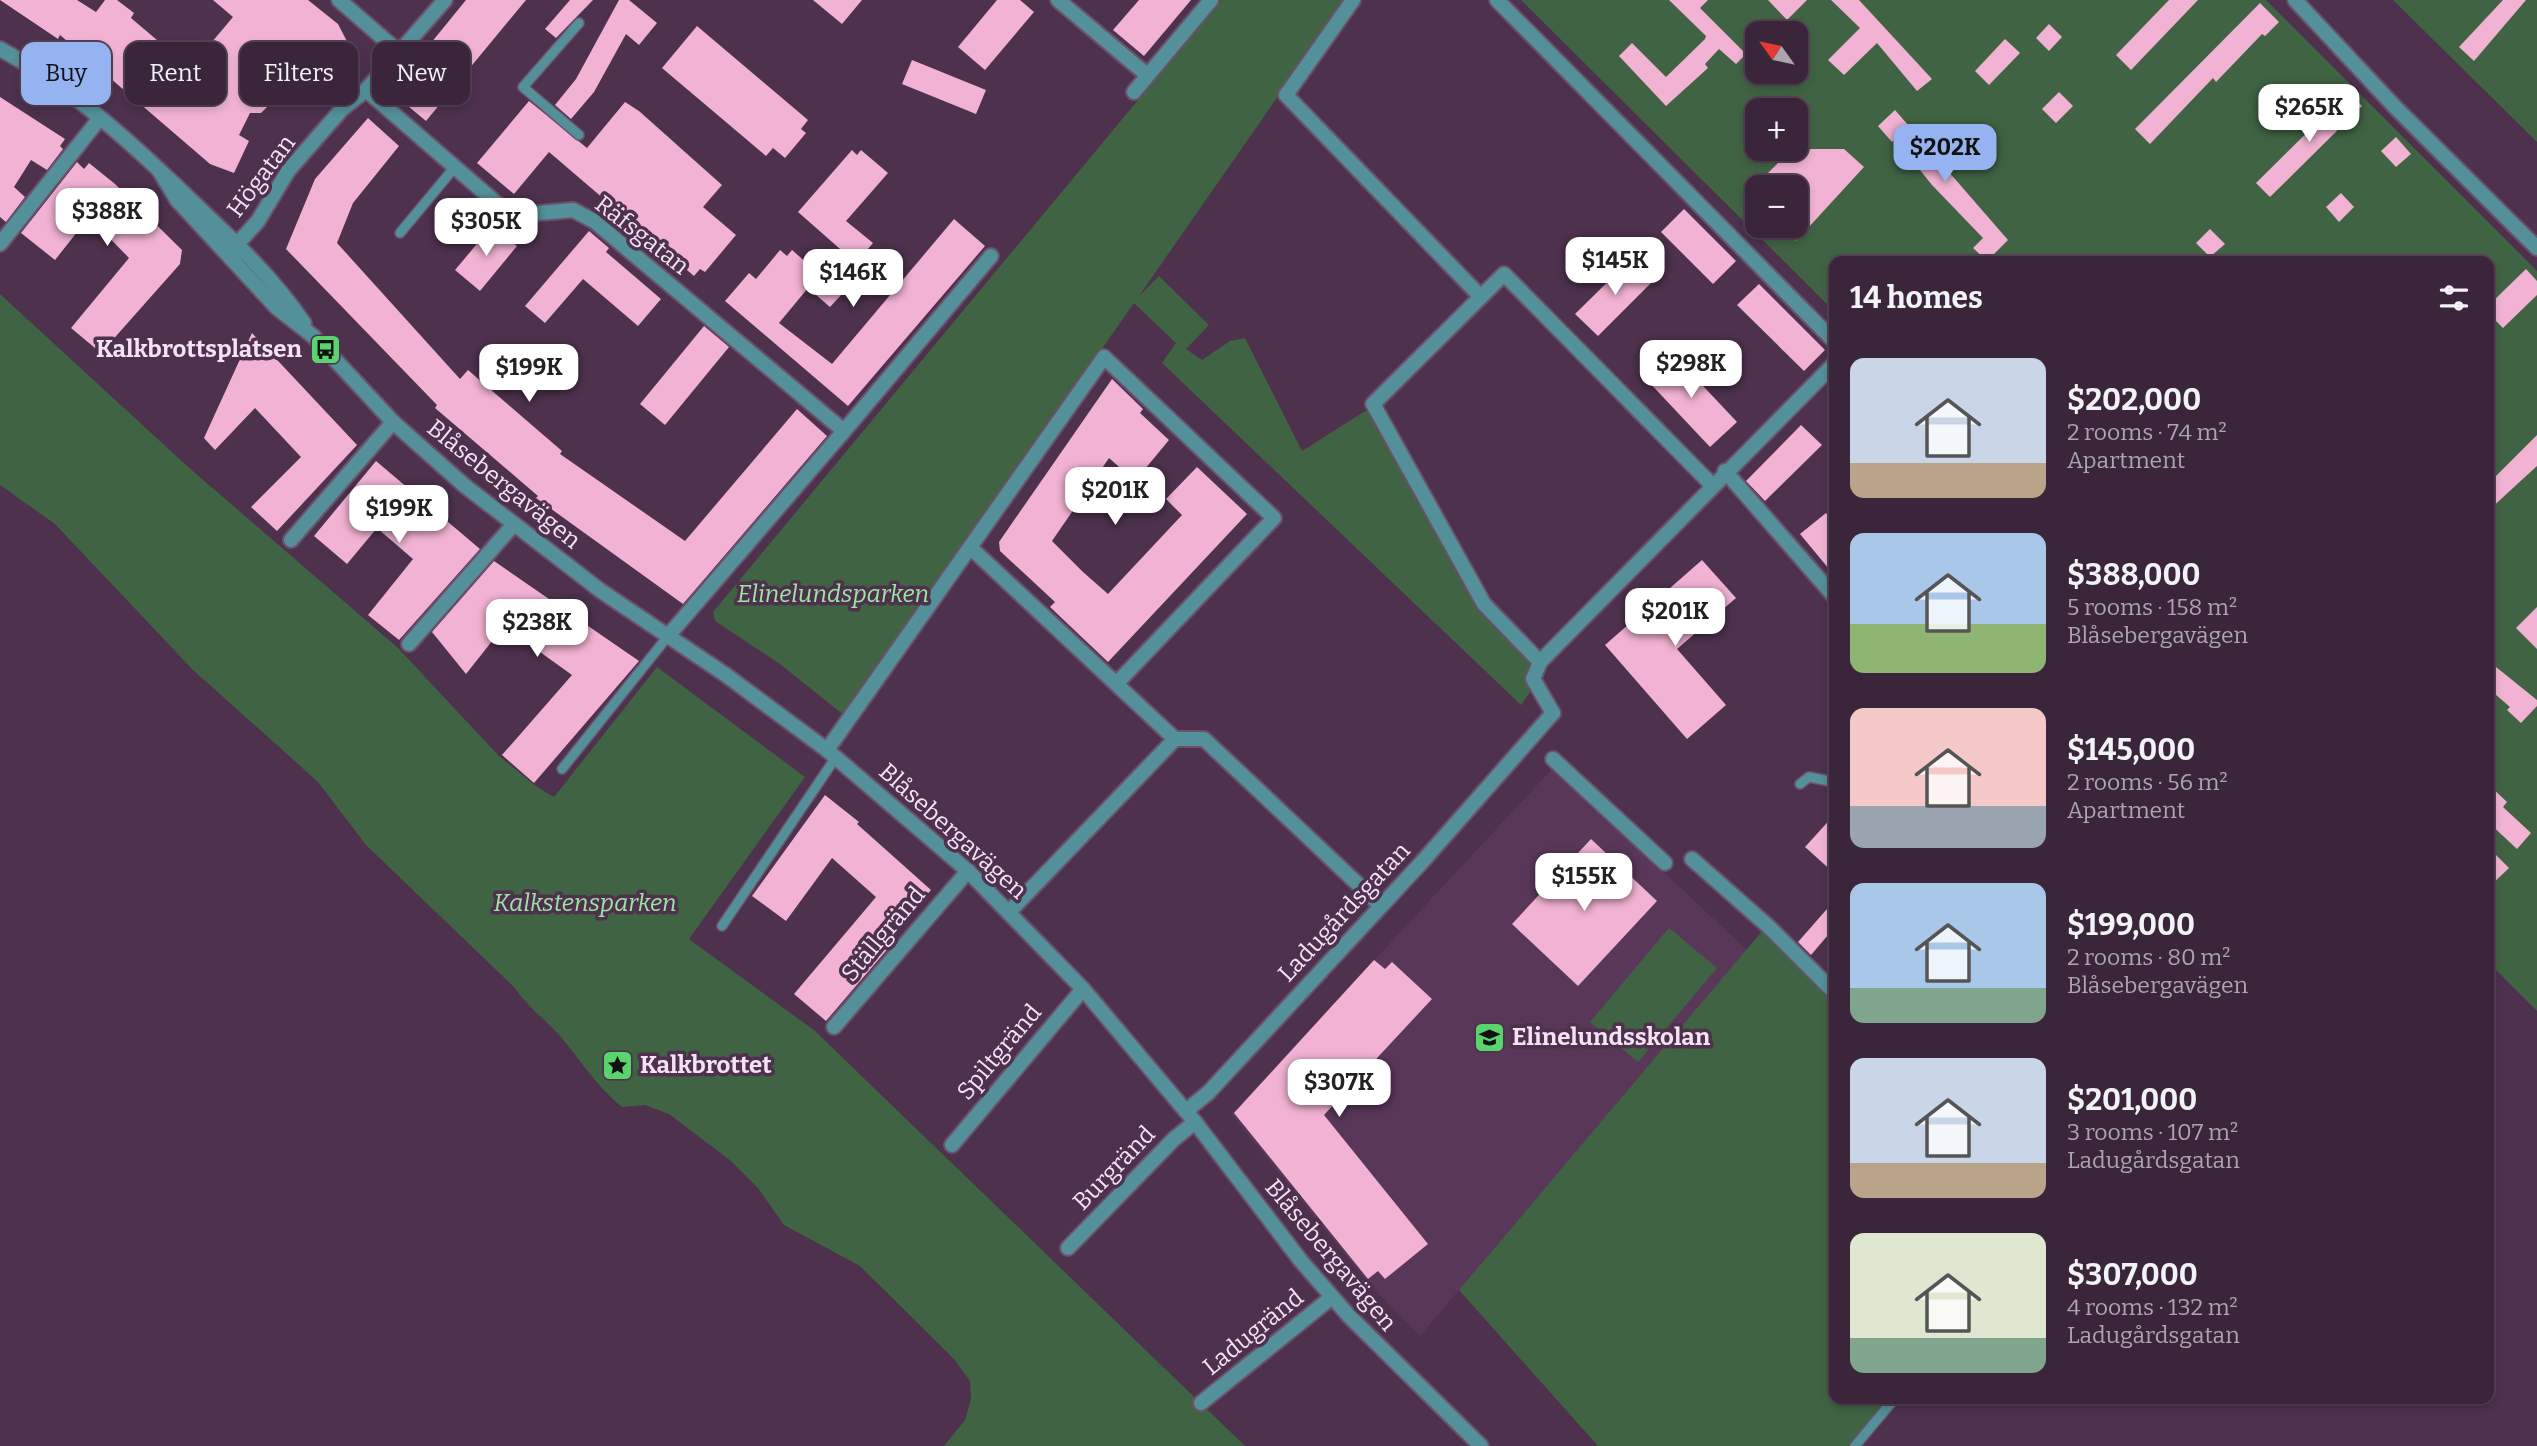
<!DOCTYPE html>
<html lang="en">
<head>
<meta charset="utf-8">
<style>
	:root { --surface:#3a253a; --page:#453145; --text:#f1f3f6; --muted:#aba5af; --line:#544254; --accent:#95b2f1 }
	body { margin:0; font-family:Bitter,serif; background:var(--page); color:var(--text); height:100vh; display:flex; flex-direction:column; font-size:26px; white-space:nowrap }
	* { box-sizing:border-box; margin:0 }
	p { font-size:23px; color:var(--muted) }
	.icon { flex:none; width:38px; height:38px; fill:none; stroke:currentColor; stroke-width:2; stroke-linecap:round; stroke-linejoin:round }
	.map { position:relative; flex:1; overflow:hidden }
	.drawer { position:absolute; left:1829px; top:256px; width:665px; height:1148px; display:flex; flex-direction:column; background:var(--surface); border-radius:14px; box-shadow:0 4px 10px #0003,0 0 0 2px var(--line) }
	.drawer>* { flex:none }
	.banner { position:absolute; left:21px; top:42px; width:665px; height:63px; display:flex; gap:14px }
	.needle { width:46px; rotate:303deg }
	.fabs { position:absolute; left:1745px; top:21px; display:grid; gap:14px }
	.fabs a { display:grid; place-items:center; width:63px; height:63px; border-radius:14px; background:var(--surface); box-shadow:0 4px 10px #0003,0 0 0 2px var(--line); font-size:35px }
	.price { position:absolute; translate:-50% -60px; padding:0 16px; border-radius:14px; background:#fff; color:#222; font-size:23px; line-height:46px; filter:drop-shadow(0 2px 4px #0008) }
	.price::after { content:''; position:absolute; left:50%; top:42px; width:21px; height:16px; margin-left:-10px; background:inherit; clip-path:polygon(0 0,100% 0,50% 100%) }
	.price.selected { background:var(--accent); color:#111 }
	ul { padding:0; list-style:none }
	li { display:flex; align-items:center; gap:21px; height:175px; padding:0 21px }
	li span { display:grid; place-items:center; flex:none; width:196px; height:140px; border-radius:14px; color:#555 }
	li>.icon { margin-inline-start:auto }
	span .icon { width:84px; height:84px; fill:#fffc; stroke-width:1 }
	li b { font-size:30px }
	h2 { display:flex; justify-content:space-between; align-items:center; height:84px; padding:0 21px; font-size:30px }
	.pill { padding:0 24px; border-radius:14px; background:var(--surface); box-shadow:0 4px 10px #0003,0 0 0 2px var(--line); font-size:24px; line-height:63px }
	.pill.selected { background:var(--accent); color:#111 }
	.map>svg:first-child { display:block }
</style>
</head>
<body>
<div class="map">
<svg width="2537" height="1446" viewBox="0 0 2537 1446">
	<rect width="100%" height="100%" fill="#4d314d"/>
	<!-- built -->
	<path fill="#593759" d="M1553,768l194,182 -327,386 -50,-51 -139,-171z"/>
	<!-- green -->
	<g fill="#406343" fill-rule="evenodd">
		<path d="M1221,0h124l-206,296 20,-20 50,49 -23,24 16,11 28,-19 15,-3 57,113 63,-40 18,6 112,202 49,53 -23,33 -359,-342 14,-20 -42,-40 -289,413 -65,-52 -65,-43 -2,-9z"/>
		<path d="M1521,0h745l271,271v740l-48,-48 -1,-702h-654v50zM1757,33h39v39h-39zM1757,110h39v39h-39zM1757,187h39v39h-39z"/>
		<path d="M2393,0h144v142z"/>
		<path d="M0,294l187,172 211,182 100,107 39,32 17,10 103,-130 148,110 -116,162 126,92 430,415h-301l21,-26 6,-21 -1,-18 -16,-22 -94,-93 -76,-41 -26,-37 -27,-27 -62,-47 -24,-9 -23,2c-26,-22 -36,-39 -57,-65 -16,-20 -37,-34 -51,-55l-148,-142 -48,-63 -126,-113 -137,-145 -55,-39z"/>
		<path d="M1669,928l48,40 -79,94 -48,-40z"/>
		<path d="M1763,930l71,65v403h54l-39,48h-251l-139,-156z"/>
	</g>
	<!-- building -->
	<g fill="#f1b2d3">
		<path d="M0,0h77l19,12 9,-12h12l17,13 -3,5 59,50 43,-51 -20,-17h95l30,24 16,31 -82,47 -11,11h-11l-11,22 10,6 -15,32 -24,-9 -150,-129 -2,4z"/>
		<path d="M466,0h60l-100,121 -35,-29z"/>
		<path d="M570,0h23l-37,38 -11,-9z"/>
		<path d="M619,0h10l28,23 -18,22 -13,-11 -32,58 -23,27 -16,-14 21,-26z"/>
		<path d="M813,0h49l-20,24z"/>
		<path d="M997,0h23l14,12 -49,58 -27,-23z"/>
		<path d="M1139,0h52l-47,56 -31,-26z"/>
		<path d="M1669,0h39l-8,8 46,46 -10,10 -17,-15 -14,15 3,4 -42,38 -47,-50 13,-13 34,34 39,-38 1,-3z"/>
		<path d="M1768,0h39l-20,20z"/>
		<path d="M1831,0h28l73,79 -15,12 -40,-48 -33,32 -16,-15 32,-32z"/>
		<path d="M2169,0h29l-67,70 -15,-15z"/>
		<path d="M2503,0h23l-52,61 -15,-14z"/>
		<path d="M2260,3l19,19 -14,14 -3,-2 -46,48 -3,-4 -63,66 -15,-15z"/>
		<path d="M2049,24l13,13 -13,14 -13,-13z"/>
		<path d="M697,26l111,94 -7,9 5,4 -21,25 -12,-10 -7,8 -104,-88z"/>
		<path d="M2005,39l15,14 -31,32 -14,-14z"/>
		<path d="M912,60l74,30 -10,24 -74,-30z"/>
		<path d="M2059,92l14,14 -17,17 -14,-14z"/>
		<path d="M2348,92l14,14 -92,91 -14,-14z"/>
		<path d="M0,97l65,42 -5,7 3,3 -16,21 -16,-10 -17,27 11,10 -19,25 -6,-5z"/>
		<path d="M529,101l58,47 38,-46 14,9 83,74 -19,22 33,28 -31,37 -5,-3 -6,7 -145,-124 -35,42 -37,-31z"/>
		<path d="M1895,110l113,130 -21,21 -14,-13 10,-10 -51,-53 -37,-46 -3,3 -14,-16z"/>
		<path d="M368,118l31,28 -46,57 -16,40 123,136 8,-9 94,81 -2,3 125,87 112,-132 30,27 -144,168 -147,-106 2,-2 -103,-88 2,-3 -151,-156 29,-70z"/>
		<path d="M2396,137l15,17 -15,13 -15,-16z"/>
		<path d="M1792,149h52l20,18 -68,74v-54h-42z"/>
		<path d="M852,150l5,5 4,-5 27,23 -42,48 27,22 -17,20 -58,-51z"/>
		<path d="M77,162l7,7 5,-6 26,21 67,66 -2,14 -79,89 -30,-25 58,-70 -40,-41 -34,43 -34,-27z"/>
		<path d="M2341,193l13,14 -15,15 -13,-15z"/>
		<path d="M1684,209l52,52 -23,23 -52,-52z"/>
		<path d="M954,219l31,27 -137,160 -123,-105 24,-28 7,6 24,-29 7,6 5,-6 50,44 -12,13 -22,-19 -29,35 53,41z"/>
		<path d="M492,226l25,20 -37,45 -25,-21z"/>
		<path d="M2210,229l15,15 -15,13 -14,-14z"/>
		<path d="M589,231l20,17 -3,4 55,47 -23,27 -55,-47 -38,44 -20,-17z"/>
		<path d="M1633,257l22,22 -57,57 -23,-22z"/>
		<path d="M2526,269l11,12v14l-34,33 -15,-15v-7z"/>
		<path d="M1759,284l66,66 -21,21 -67,-66z"/>
		<path d="M704,326l25,21 -64,78 -25,-21z"/>
		<path d="M252,333l105,112 -80,86 -26,-24 50,-50 -46,-49 -40,42 -11,-12z"/>
		<path d="M1673,354l64,68 -27,25 -64,-68z"/>
		<path d="M1112,379l31,30 -3,4 29,27 -34,41 -26,-23 -57,83 31,31 25,22 74,-79 -16,-16 31,-32 50,47 -139,148 -58,-55 5,-5 -55,-51 -1,-9z"/>
		<path d="M1801,425l21,20 -57,56 -19,-20z"/>
		<path d="M2537,435v31l-49,45v-27z"/>
		<path d="M376,461l104,88 -81,91 -31,-25 45,-56 -36,-31 -30,36 -33,-28z"/>
		<path d="M1826,513l8,9v53l-34,-41z"/>
		<path d="M1702,560l34,38 -59,51 49,56 -39,34 -82,-94z"/>
		<path d="M494,561l145,100 -105,122 -32,-28 70,-80 -68,-49 -38,48 -34,-42z"/>
		<path d="M2537,607v42l-21,-21z"/>
		<path d="M2496,667l41,33v6l-16,17 -14,-13 3,-3 -22,-19v-13z"/>
		<path d="M2488,784l19,18 -4,5 28,26 -14,16 -29,-27z"/>
		<path d="M825,795l34,27 -2,2 74,66 -39,44 5,4 -71,83 -32,-27 82,-97 -44,-39 -46,63 -34,-25z"/>
		<path d="M1834,815v58l-29,-26z"/>
		<path d="M1591,839l66,62 -79,85 -66,-62z"/>
		<path d="M2488,847l21,21 -21,20z"/>
		<path d="M1834,901v27l-23,27 -13,-13z"/>
		<path d="M1374,960l11,9 7,-7 40,37 -108,116 104,129 -43,35 -7,-8 -10,8 -134,-166z"/>
	</g>
	<g fill="none" stroke-linecap="round" stroke-linejoin="round">
		<defs>
			<g id="lane">
				<path d="M579,23l-56,64 56,48"/>
				<path d="M400,233l54,-65"/>
				<path d="M562,769l106,-133"/>
				<path d="M1800,784l9,-7 25,5"/>
				<path d="M722,926l114,-169"/>
				<path d="M1855,1446l40,-48"/>
			</g>
			<g id="street">
				<path d="M339,0l61,53"/>
				<path d="M1058,0l89,75"/>
				<path d="M1353,0l-67,95 195,202"/>
				<path d="M1497,0l337,341"/>
				<path d="M2295,0l101,108 141,140"/>
				<path d="M0,49c73,39 137,99 196,156 39,37 77,73 108,118"/>
				<path d="M366,90l136,118 15,7 56,-5 21,11 250,210 147,-175"/>
				<path d="M1134,92l77,-92"/>
				<path d="M159,170l18,30 100,108 36,28 80,86 72,64 136,105 125,84 101,75 141,121 115,118 112,133 106,139 48,55 132,130"/>
				<path d="M0,244l100,-126"/>
				<path d="M231,251l27,-30 30,-50 54,-62 24,-19 79,-90"/>
				<path d="M1725,471l109,125"/>
				<path d="M291,540l102,-118"/>
				<path d="M971,548l204,191 -166,173"/>
				<path d="M668,636l176,-205"/>
				<path d="M409,644l105,-120"/>
				<path d="M1540,662l-56,-58 -111,-200 131,-130 208,211"/>
				<path d="M1175,739h29l176,166"/>
				<path d="M827,750l277,-393 170,161 -157,165"/>
				<path d="M1553,759l112,104"/>
				<path d="M1692,859l77,68 65,65"/>
				<path d="M834,1027l134,-156"/>
				<path d="M1186,1111l22,-18 214,-231 131,-149 -20,-34 7,-17 294,-298"/>
				<path d="M952,1145l131,-156"/>
				<path d="M1068,1248l106,-109 21,-17"/>
				<path d="M1201,1403l131,-106"/>
			</g>
		</defs>
		<!-- lane casing -->
		<use href="#lane" stroke="#6b516b" stroke-width="12"/>
		<!-- street casing -->
		<use href="#street" stroke="#6b516b" stroke-width="18"/>
		<!-- lane -->
		<use href="#lane" stroke="#539099" stroke-width="9"/>
		<!-- street -->
		<use href="#street" stroke="#539099" stroke-width="14"/>
	</g>
	<!-- icons -->
	<defs>
		<symbol id="bus-square" viewBox="-11 -11 22 22"><rect x="-9" y="-9" width="18" height="18" rx="4" fill="#5ad56e" stroke="#4d314d"/><path d="M-5-6H5V4H4V6H2V4H-2V6H-4V4H-5ZM-3.5-4V0h7V-4ZM-3.5 1.2v1.5H-2V1.2ZM2 1.2v1.5H3.5V1.2Z" fill="#111"/></symbol>
		<symbol id="school-square" viewBox="-11 -11 22 22"><rect x="-9" y="-9" width="18" height="18" rx="4" fill="#5ad56e" stroke="#4d314d"/><path d="M0-5L7-2L0 1L-7-2ZM-4 1L0 2.5L4 1V4Q0 6-4 4Z" fill="#111"/></symbol>
		<symbol id="sight-square" viewBox="-11 -11 22 22"><rect x="-9" y="-9" width="18" height="18" rx="4" fill="#5ad56e" stroke="#4d314d"/><path d="M0-6L1.8-2.2L6-1.7L2.9 1.2L3.7 5.4L0 3.3L-3.7 5.4L-2.9 1.2L-6-1.7L-1.8-2.2Z" fill="#111"/></symbol>
	</defs>
	<g fill-rule="evenodd">
		<use href="#bus-square" x="308" y="332" width="35" height="35"/>
		<use href="#school-square" x="1472" y="1020" width="35" height="35"/>
		<use href="#sight-square" x="600" y="1048" width="35" height="35"/>
	</g>
	<g text-anchor="middle" stroke-width="7" stroke-linejoin="round" paint-order="stroke">
		<!-- street labels -->
		<g font-size="24" fill="#f5e3f5" stroke="#4d314d">
			<text transform="translate(261 176) rotate(-53)" y="8">Högatan</text>
			<text transform="translate(642 235) rotate(38)" y="8">Räfsgatan</text>
			<text transform="translate(504 484) rotate(39)" y="8">Blåsebergavägen</text>
			<text transform="translate(953 831) rotate(42)" y="8">Blåsebergavägen</text>
			<text transform="translate(1344 912) rotate(-47)" y="8">Ladugårdsgatan</text>
			<text transform="translate(883 934) rotate(-50)" y="8">Ställgränd</text>
			<text transform="translate(999 1052) rotate(-50)" y="8">Spiltgränd</text>
			<text transform="translate(1114 1168) rotate(-46)" y="8">Burgränd</text>
			<text transform="translate(1331 1255) rotate(50)" y="8">Blåsebergavägen</text>
			<text transform="translate(1253 1332) rotate(-39)" y="8">Ladugränd</text>
		</g>
		<!-- poi labels -->
		<g font-size="24" font-weight="bold" fill="#f5e3f5" stroke="#4d314d" text-anchor="start">
			<text x="302" y="357" text-anchor="end">Kalkbrottsplatsen</text>
			<text x="1512" y="1045">Elinelundsskolan</text>
			<text x="640" y="1073">Kalkbrottet</text>
		</g>
		<!-- park labels -->
		<g font-size="24" font-style="italic" fill="#9de5a4" stroke="#4d314d">
			<text x="833" y="602">Elinelundsparken</text>
			<text x="585" y="911">Kalkstensparken</text>
		</g>
	</g>
</svg>
<div class="fabs">
<a><svg class="needle" viewBox="-14 -14 28 28"><path d="M0-13l5 13h-10z" fill="#e53935"/><path d="M0 13l5-13h-10z" fill="#aba5af"/></svg></a>
<a>+</a>
<a>−</a>
</div>
<b class="price" style="left:2309px;top:144px">$265K</b>
<b class="price selected" style="left:1945px;top:184px">$202K</b>
<b class="price" style="left:107px;top:248px">$388K</b>
<b class="price" style="left:486px;top:258px">$305K</b>
<b class="price" style="left:1615px;top:297px">$145K</b>
<b class="price" style="left:853px;top:309px">$146K</b>
<b class="price" style="left:1691px;top:400px">$298K</b>
<b class="price" style="left:529px;top:404px">$199K</b>
<b class="price" style="left:1115px;top:527px">$201K</b>
<b class="price" style="left:399px;top:545px">$199K</b>
<b class="price" style="left:1675px;top:648px">$201K</b>
<b class="price" style="left:537px;top:659px">$238K</b>
<b class="price" style="left:1584px;top:913px">$155K</b>
<b class="price" style="left:1339px;top:1119px">$307K</b>
<div class="banner">
<a class="pill selected">Buy</a>
<a class="pill">Rent</a>
<a class="pill">Filters</a>
<a class="pill">New</a>
</div>
<section class="drawer">
<h2>14 homes<svg class="icon" aria-label="filters" viewBox="0 0 24 24"><path d="M4 7h16M4 17h16"/><circle cx="9" cy="7" r="2"/><circle cx="15" cy="17" r="2"/></svg></h2>
<ul>
<li><span style="background:linear-gradient(#c9d6e8 75%,#b9a48a 0)"><svg class="icon" aria-label="home" viewBox="0 0 24 24"><path d="M3 11l9-7 9 7M6 9v11h12V9"/></svg></span><div><b>$202,000</b><p>2 rooms · 74 m²</p><p>Apartment</p></div></li>
<li><span style="background:linear-gradient(#a9c7e8 65%,#8fb573 0)"><svg class="icon" aria-label="home" viewBox="0 0 24 24"><path d="M3 11l9-7 9 7M6 9v11h12V9"/></svg></span><div><b>$388,000</b><p>5 rooms · 158 m²</p><p>Blåsebergavägen</p></div></li>
<li><span style="background:linear-gradient(#f6c9c9 70%,#9aa5b1 0)"><svg class="icon" aria-label="home" viewBox="0 0 24 24"><path d="M3 11l9-7 9 7M6 9v11h12V9"/></svg></span><div><b>$145,000</b><p>2 rooms · 56 m²</p><p>Apartment</p></div></li>
<li><span style="background:linear-gradient(#a9c7e8 75%,#7fa58c 0)"><svg class="icon" aria-label="home" viewBox="0 0 24 24"><path d="M3 11l9-7 9 7M6 9v11h12V9"/></svg></span><div><b>$199,000</b><p>2 rooms · 80 m²</p><p>Blåsebergavägen</p></div></li>
<li><span style="background:linear-gradient(#c9d6e8 75%,#b9a48a 0)"><svg class="icon" aria-label="home" viewBox="0 0 24 24"><path d="M3 11l9-7 9 7M6 9v11h12V9"/></svg></span><div><b>$201,000</b><p>3 rooms · 107 m²</p><p>Ladugårdsgatan</p></div></li>
<li><span style="background:linear-gradient(#dfe7d0 75%,#7fa58c 0)"><svg class="icon" aria-label="home" viewBox="0 0 24 24"><path d="M3 11l9-7 9 7M6 9v11h12V9"/></svg></span><div><b>$307,000</b><p>4 rooms · 132 m²</p><p>Ladugårdsgatan</p></div></li>
</ul>
</section>
</div>
</body>
</html>
